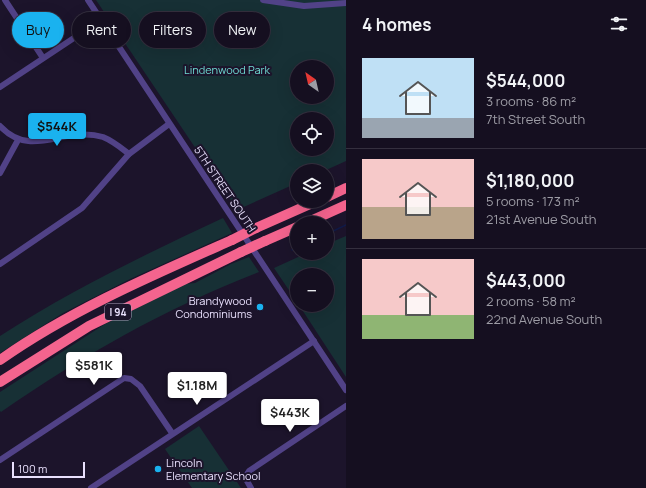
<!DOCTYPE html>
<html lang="en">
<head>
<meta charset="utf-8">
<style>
	:root { --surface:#150f20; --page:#1e1829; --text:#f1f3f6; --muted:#9d9ca5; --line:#342f3e; --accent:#1ab2ef }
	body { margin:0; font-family:Manrope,sans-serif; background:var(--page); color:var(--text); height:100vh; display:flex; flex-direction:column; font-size:15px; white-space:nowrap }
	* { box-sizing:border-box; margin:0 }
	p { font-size:13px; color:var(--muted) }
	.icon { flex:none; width:22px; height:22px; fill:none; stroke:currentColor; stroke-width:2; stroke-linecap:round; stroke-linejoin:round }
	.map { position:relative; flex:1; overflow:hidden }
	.sheet { display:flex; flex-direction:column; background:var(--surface); width:300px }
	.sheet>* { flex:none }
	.top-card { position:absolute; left:12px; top:12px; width:274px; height:36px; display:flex; gap:8px }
	.needle { width:26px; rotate:326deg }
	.tools { position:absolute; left:290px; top:60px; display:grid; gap:8px }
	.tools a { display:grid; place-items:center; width:44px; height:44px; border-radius:50%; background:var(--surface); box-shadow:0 4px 16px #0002,0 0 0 1px var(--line); font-size:20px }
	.scale { position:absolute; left:12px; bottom:10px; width:73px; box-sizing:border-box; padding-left:4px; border:2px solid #e9e0fd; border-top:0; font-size:11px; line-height:14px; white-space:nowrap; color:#e9e0fd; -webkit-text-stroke:3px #1c142b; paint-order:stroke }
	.price { position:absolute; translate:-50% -34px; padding:0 9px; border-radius:4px; background:#fff; color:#222; font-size:13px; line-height:26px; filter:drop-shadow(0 1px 2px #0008) }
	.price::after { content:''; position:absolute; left:50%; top:24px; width:12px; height:9px; margin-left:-6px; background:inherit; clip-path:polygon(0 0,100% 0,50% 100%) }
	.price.current { background:var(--accent); color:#111 }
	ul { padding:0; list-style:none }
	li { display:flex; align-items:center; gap:12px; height:100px; padding:0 16px }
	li+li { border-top:1px solid var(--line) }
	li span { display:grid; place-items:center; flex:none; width:112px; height:80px; border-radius:0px; color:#555 }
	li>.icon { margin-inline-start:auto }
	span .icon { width:48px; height:48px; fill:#fffc; stroke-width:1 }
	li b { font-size:17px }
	h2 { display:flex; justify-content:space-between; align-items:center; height:48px; padding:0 16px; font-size:17px }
	.pill { padding:0 14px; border-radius:18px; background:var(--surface); box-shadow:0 4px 16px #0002,0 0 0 1px var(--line); font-size:14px; line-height:36px }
	.pill.current { background:var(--accent); color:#111 }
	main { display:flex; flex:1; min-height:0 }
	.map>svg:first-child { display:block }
</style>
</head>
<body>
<main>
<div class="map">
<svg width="346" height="488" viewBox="0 0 346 488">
	<rect width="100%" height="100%" fill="#1c142b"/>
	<!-- green -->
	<g fill="#173035" fill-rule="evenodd">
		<path d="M96,0h250v161l-22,10h-27v12l-60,27zM297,67h30v30h-30zM297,119h30v30h-30z"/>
		<path d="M223,218l9,15 -102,46 -67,34 -63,40v-17c71,-46 146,-82 223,-118z"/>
		<path d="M346,236v141l-47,-72h28v-30h-30v27l-23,-34 33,-15h20v-9z"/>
		<path d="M249,257l10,15c-91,35 -178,84 -258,140l-1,-1v-19l105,-68 80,-40 10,-1 36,-19z"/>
		<path d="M199,426l42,62h-49l-27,-39z"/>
	</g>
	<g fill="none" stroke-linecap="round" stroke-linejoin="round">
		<!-- stream -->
		<g stroke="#101a48" stroke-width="1.5">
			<path d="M327,234l19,-9"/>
			<path d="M292,250l5,-3"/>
		</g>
		<!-- minor -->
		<g stroke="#514287" stroke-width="6">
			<path d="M5,0l38,58"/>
			<path d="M88,0l258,390"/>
			<path d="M263,0l41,6 42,-3"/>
			<path d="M0,87l101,-67"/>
			<path d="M0,126c32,34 64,-1 103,11 10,4 17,10 26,17"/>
			<path d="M0,173l18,-33"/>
			<path d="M0,264l82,-56 47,-54 40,-30"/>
			<path d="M0,460l124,-82 7,1 9,7 32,47"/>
			<path d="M91,488l223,-147"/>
			<path d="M251,488l-4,-7 -1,-5 3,-5 97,-65"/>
		</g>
		<!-- highway -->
		<g stroke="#f4648e" stroke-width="10">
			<path d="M327,197l19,-9"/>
			<path d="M306,223l40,-18"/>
			<path d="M256,228l61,-27"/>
			<path d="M265,241l32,-14"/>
			<path d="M0,360c71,-50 153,-85 232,-120"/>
			<path d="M0,382l89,-56 152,-74"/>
		</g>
		<!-- highway-bridge -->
		<g stroke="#f4648e" stroke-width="10">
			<path d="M232,240l24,-12"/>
			<path d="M241,252l24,-11"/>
		</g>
	</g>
	<!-- markers -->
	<g fill="#1ab2ef" stroke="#1c142b" stroke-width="1.5">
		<circle cx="260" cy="307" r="4"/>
		<circle cx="158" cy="469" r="4"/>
	</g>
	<g text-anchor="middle" stroke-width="4" stroke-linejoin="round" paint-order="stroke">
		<!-- shield labels -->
		<rect fill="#1c142b" stroke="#aca3be" stroke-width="1" x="105" y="304" width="26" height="16" rx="3"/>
		<g font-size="10" font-weight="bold" fill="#e9e0fd">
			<text x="118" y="316">I 94</text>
		</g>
		<!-- park labels -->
		<g font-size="11" fill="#6fdad3" stroke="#1c142b">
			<text x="227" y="74">Lindenwood Park</text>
		</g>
		<!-- street labels -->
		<g font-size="11" fill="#e9e0fd" stroke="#1c142b">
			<text transform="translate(225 189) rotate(56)" y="4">5TH STREET SOUTH</text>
		</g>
		<!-- poi labels -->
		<g font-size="11" fill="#e9e0fd" stroke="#1c142b" text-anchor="end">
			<text x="252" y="305">Brandywood<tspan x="252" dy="13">Condominiums</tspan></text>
			<text x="166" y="467" text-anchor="start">Lincoln<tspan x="166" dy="13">Elementary School</tspan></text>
		</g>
	</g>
</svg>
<div class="tools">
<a><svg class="needle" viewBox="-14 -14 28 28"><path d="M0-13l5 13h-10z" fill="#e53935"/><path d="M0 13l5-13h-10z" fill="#9d9ca5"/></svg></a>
<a><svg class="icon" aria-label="locate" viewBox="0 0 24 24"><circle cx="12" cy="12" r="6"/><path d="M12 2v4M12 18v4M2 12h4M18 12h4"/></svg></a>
<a><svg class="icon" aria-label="layers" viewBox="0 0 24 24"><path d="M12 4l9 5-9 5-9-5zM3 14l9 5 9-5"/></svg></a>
<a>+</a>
<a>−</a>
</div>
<div class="scale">100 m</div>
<b class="price current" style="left:57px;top:147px">$544K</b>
<b class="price" style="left:94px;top:386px">$581K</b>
<b class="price" style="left:197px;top:406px">$1.18M</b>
<b class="price" style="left:290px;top:433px">$443K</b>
<div class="top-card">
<a class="pill current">Buy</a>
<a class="pill">Rent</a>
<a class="pill">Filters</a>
<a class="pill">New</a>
</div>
</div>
<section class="sheet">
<h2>4 homes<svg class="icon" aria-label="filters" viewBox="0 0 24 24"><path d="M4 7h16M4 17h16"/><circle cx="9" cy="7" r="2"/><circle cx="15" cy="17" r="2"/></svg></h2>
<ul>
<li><span style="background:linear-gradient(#bfe0f5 75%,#9aa5b1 0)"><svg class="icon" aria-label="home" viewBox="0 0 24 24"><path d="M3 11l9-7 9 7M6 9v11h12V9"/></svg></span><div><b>$544,000</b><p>3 rooms · 86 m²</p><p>7th Street South</p></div></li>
<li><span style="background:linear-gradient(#f6c9c9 60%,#b9a48a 0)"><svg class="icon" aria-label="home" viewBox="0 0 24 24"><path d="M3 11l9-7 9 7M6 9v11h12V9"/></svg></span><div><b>$1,180,000</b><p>5 rooms · 173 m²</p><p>21st Avenue South</p></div></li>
<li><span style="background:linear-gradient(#f6c9c9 70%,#8fb573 0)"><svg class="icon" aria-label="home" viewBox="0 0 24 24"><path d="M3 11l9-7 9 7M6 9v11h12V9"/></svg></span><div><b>$443,000</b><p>2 rooms · 58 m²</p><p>22nd Avenue South</p></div></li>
</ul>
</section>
</main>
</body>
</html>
